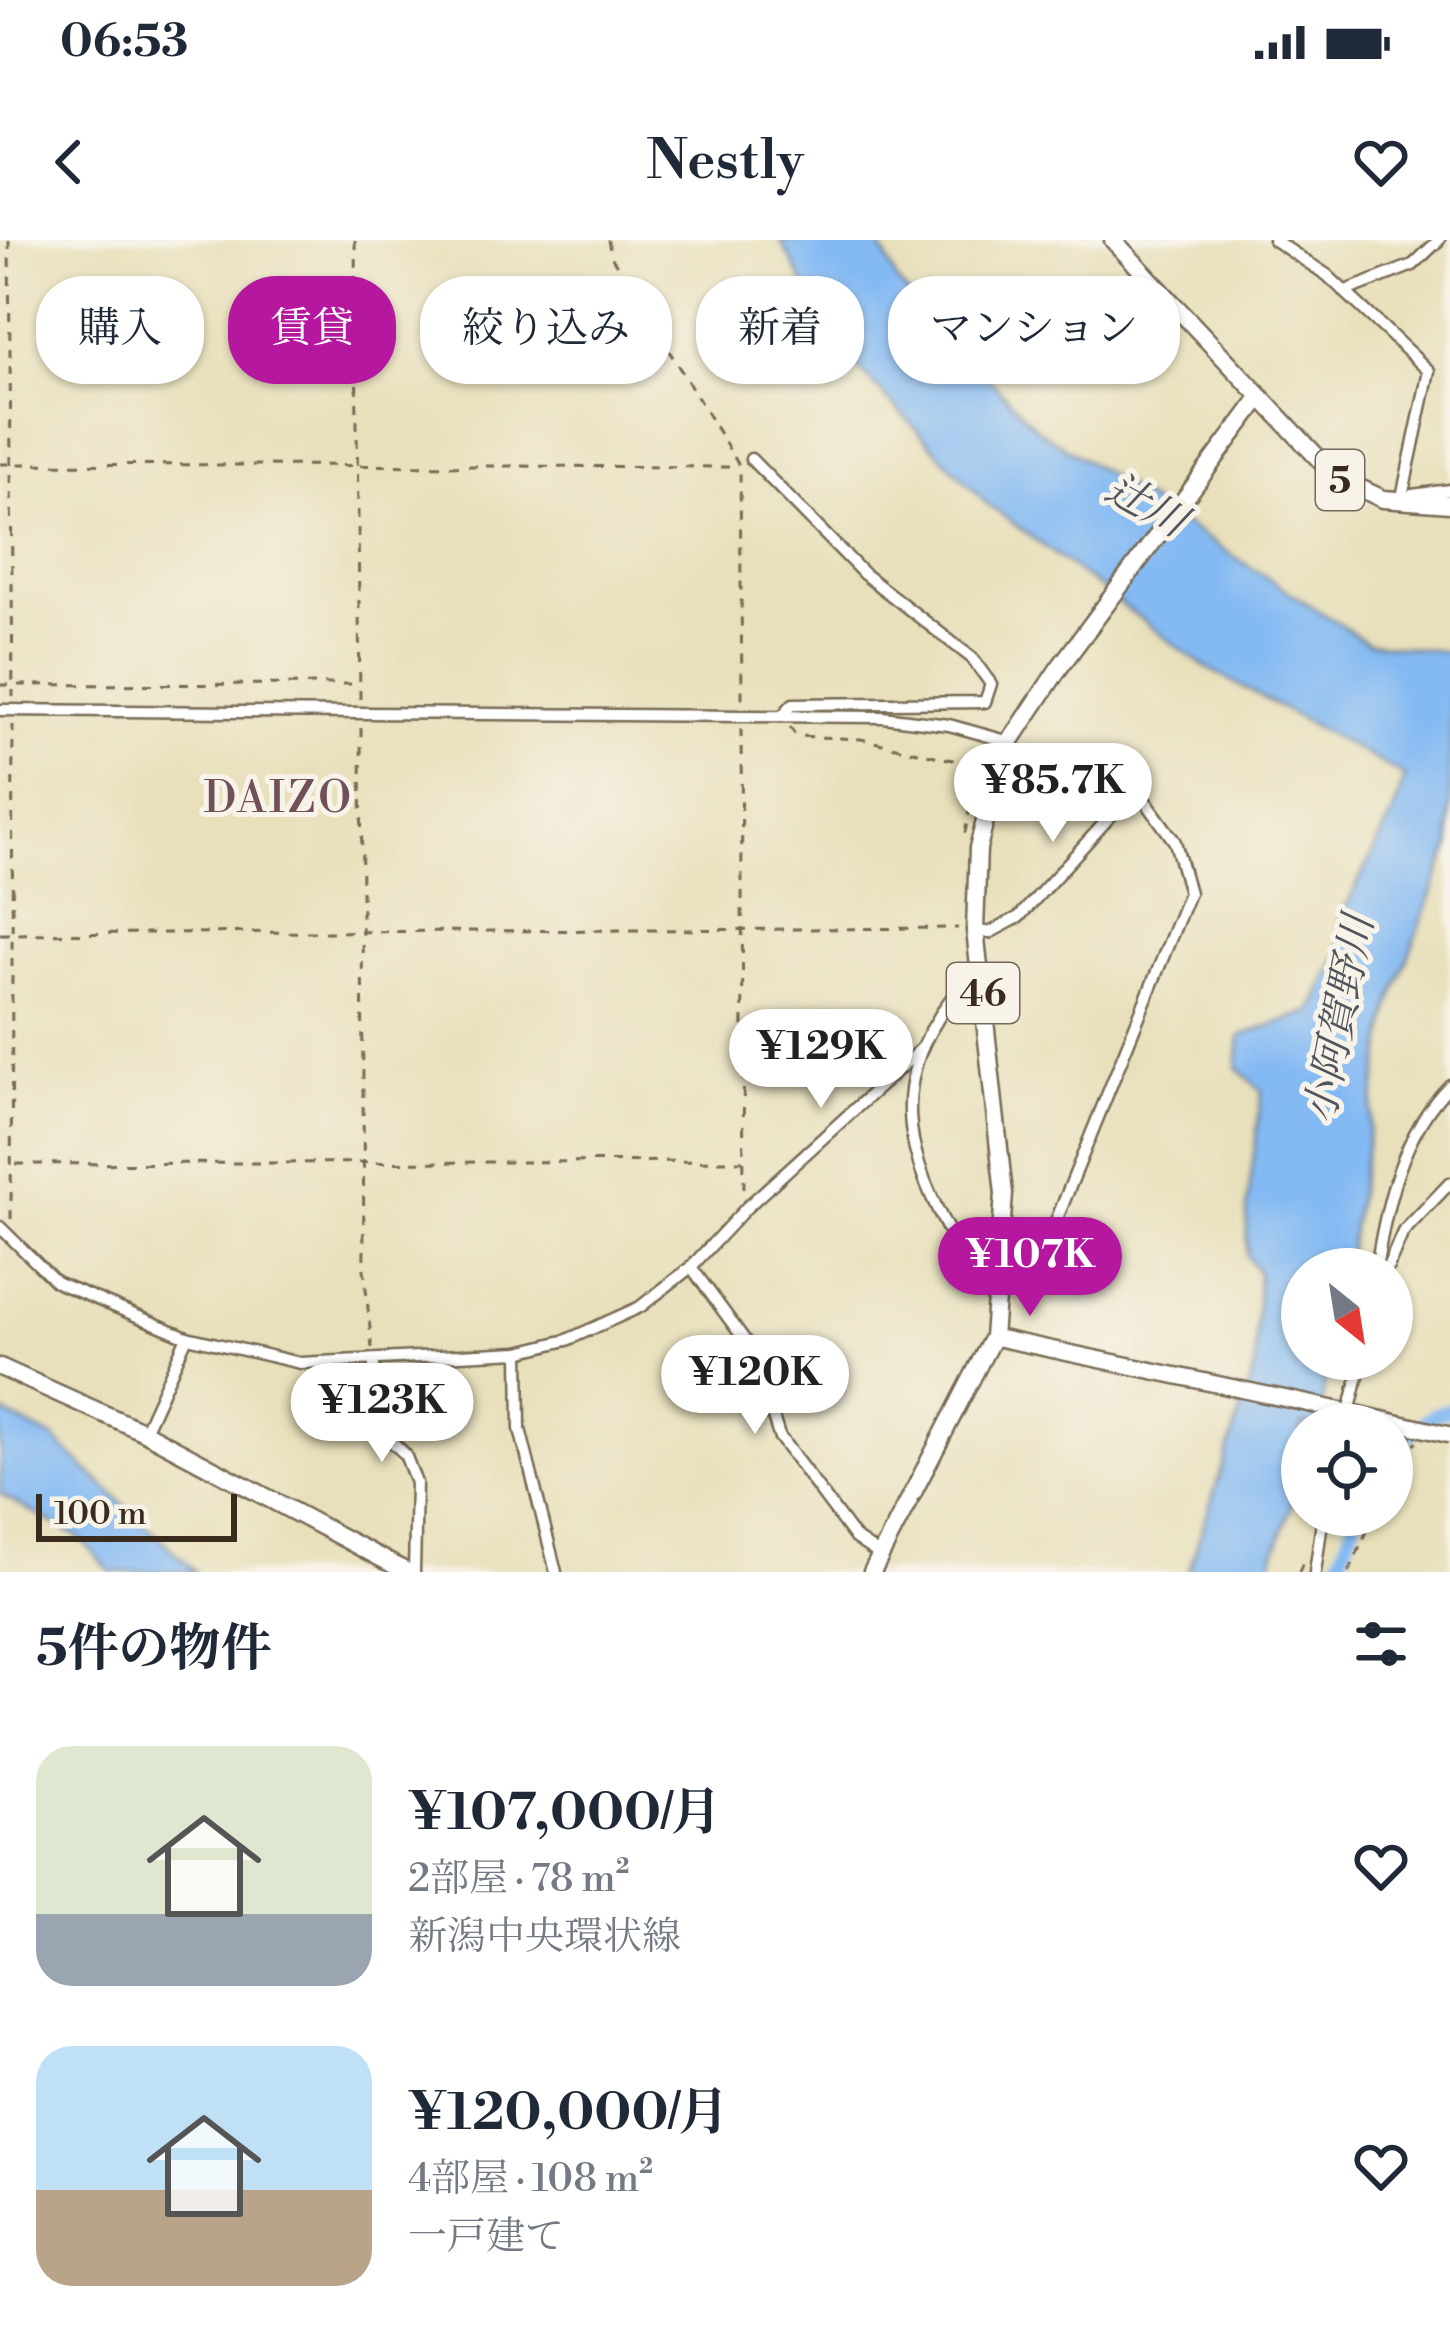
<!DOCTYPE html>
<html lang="ja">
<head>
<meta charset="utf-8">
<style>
	:root { --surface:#fff; --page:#f6f6f7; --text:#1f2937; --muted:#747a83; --accent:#b5179e }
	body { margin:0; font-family:"Libre Bodoni","Noto Serif JP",serif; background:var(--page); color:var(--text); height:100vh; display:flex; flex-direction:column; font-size:45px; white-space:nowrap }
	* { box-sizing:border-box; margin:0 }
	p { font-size:39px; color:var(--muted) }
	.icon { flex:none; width:66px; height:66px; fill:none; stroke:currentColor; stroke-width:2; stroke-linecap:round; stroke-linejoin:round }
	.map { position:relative; height:1332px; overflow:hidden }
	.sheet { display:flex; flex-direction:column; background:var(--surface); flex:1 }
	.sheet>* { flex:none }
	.banner { position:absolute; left:36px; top:36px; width:1380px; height:108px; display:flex; gap:24px }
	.needle { width:78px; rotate:150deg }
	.tools { position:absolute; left:1281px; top:1008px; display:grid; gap:24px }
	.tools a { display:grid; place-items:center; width:132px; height:132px; border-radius:50%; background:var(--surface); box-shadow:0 3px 9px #0004; font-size:60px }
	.scale { position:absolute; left:36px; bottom:30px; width:201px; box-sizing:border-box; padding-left:12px; border:6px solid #3b2a1e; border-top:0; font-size:33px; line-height:42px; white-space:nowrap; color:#3b2a1e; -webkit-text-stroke:9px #f7f3e8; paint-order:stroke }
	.price { position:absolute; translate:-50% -102px; padding:0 27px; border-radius:42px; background:#fff; color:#222; font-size:39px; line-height:78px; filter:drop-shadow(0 3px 6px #0008) }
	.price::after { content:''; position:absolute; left:50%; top:72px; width:36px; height:27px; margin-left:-18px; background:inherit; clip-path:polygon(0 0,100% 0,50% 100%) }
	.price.active { background:var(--accent); color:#fff }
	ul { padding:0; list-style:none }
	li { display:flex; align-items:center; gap:36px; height:300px; padding:0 36px }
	li span { display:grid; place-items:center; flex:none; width:336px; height:240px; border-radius:36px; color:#555 }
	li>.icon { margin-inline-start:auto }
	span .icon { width:144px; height:144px; fill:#fffc; stroke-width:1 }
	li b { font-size:51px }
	h2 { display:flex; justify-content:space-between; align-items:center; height:144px; padding:0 36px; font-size:51px }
	.chip { padding:0 42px; border-radius:48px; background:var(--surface); box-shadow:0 3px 9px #0004; font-size:42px; line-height:108px }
	.chip.active { background:var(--accent); color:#fff }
	.status { display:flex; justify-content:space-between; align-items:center; height:84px; padding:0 60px; background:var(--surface); direction:ltr }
	.status svg { height:33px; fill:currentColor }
	header { display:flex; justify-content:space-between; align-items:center; height:156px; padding:0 36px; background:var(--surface); font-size:54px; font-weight:600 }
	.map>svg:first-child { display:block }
</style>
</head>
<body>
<div class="status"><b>06:53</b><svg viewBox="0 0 49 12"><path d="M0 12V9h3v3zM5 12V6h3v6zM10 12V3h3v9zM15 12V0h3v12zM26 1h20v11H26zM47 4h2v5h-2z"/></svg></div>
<header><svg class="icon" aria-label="back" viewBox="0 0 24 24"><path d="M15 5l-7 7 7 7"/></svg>Nestly<svg class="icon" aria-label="heart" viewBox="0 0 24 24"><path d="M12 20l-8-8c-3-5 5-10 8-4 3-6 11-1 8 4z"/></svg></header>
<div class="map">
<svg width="1450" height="1332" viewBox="0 0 1450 1332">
	<rect width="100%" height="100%" fill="#f7f3e8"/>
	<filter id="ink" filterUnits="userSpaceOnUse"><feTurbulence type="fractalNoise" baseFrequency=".00833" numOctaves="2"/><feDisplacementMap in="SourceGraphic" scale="24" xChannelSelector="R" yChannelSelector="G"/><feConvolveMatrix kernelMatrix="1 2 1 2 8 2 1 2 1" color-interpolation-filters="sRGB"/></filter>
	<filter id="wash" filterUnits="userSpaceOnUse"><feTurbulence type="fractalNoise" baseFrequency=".004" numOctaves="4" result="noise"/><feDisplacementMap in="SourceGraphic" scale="48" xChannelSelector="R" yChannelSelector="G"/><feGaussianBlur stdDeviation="2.7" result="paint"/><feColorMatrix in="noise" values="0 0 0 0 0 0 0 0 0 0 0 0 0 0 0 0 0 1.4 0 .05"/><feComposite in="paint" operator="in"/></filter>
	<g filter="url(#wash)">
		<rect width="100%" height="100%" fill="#e8e0bb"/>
		<!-- water -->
		<g fill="#84baf3" stroke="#607288" stroke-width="3">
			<path d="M780,0h98l20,43 139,146 331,214 82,9v194l-60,160 -45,263h-43v90h27l-11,66h-16v51l-34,96h-80l67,-204 3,-95 -11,-17v-48l15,-117 -25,-23 3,-32 72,-25 28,-58v-35l53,-104 12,-38 -203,-111 -216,-162 -146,-154z"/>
			<path d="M0,1171l53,27 143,134h-85l-30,-33 -81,-45z"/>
		</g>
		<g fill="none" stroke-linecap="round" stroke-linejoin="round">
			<!-- canal -->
			<g stroke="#84baf3" stroke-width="14">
				<path d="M1392,1208l43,-34 15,-5"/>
				<path d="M1336,1332l21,-57"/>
			</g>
		</g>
	</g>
	<g filter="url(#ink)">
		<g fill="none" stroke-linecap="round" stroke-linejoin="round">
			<defs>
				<g id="street">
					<path d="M1274,0l53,35 102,96 -27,126 3,5"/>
					<path d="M1346,51l67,-26 26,-25"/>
					<path d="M751,219l113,115 108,84 19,26 -6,18 -192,2 -11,12"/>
					<path d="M1412,255l38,-5"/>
					<path d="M0,470l883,7 66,8 61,17"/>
					<path d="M975,690l14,3 30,-16 117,-129 39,54 14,51 -150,370"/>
					<path d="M982,742c-25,1 -34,20 -46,40 -57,88 -10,172 36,250l26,6"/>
					<path d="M0,987l56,55 131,55 113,26 219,-11 48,-12 73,-33 51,-40 56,-60 175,-159"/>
					<path d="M691,1027l61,83 27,86 76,102 25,17"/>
					<path d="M1376,1029c10,-65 26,-136 74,-184"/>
					<path d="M1387,1029l16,-37 47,-49"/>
					<path d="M519,1112l1,77 36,143"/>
					<path d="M373,1120l12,75 20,19 11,29 -2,89"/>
					<path d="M1346,1185l16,-66"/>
					<path d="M144,1192l43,-95"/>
					<path d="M1315,1332l8,-57"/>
				</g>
				<path id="secondary" d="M993,1097l365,77"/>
				<g id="primary">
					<path d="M1113,0l223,237 47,22 67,5"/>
					<path d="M0,1127l144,65 263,140"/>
					<path d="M872,1332l121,-235 11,-143 -29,-264 3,-82 20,-78 12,-28 49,-74 200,-269"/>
				</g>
			</defs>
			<!-- street casing -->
			<use href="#street" stroke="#786a55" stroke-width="15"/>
			<!-- secondary casing -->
			<use href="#secondary" stroke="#786a55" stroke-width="20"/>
			<!-- primary casing -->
			<use href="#primary" stroke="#786a55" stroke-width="21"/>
			<!-- path -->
			<g stroke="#786a55" stroke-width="3" stroke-dasharray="9 9" stroke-linecap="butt">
				<path d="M9,0l4,457"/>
				<path d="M355,0l5,460"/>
				<path d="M608,0l3,16 129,211 2,234"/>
				<path d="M0,224l738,3"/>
				<path d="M0,445l358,-1"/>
				<path d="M790,487l6,9 65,3 109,25 7,7 -13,67"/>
				<path d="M361,488l3,541 8,79"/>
				<path d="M741,489l3,464"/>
				<path d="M0,694l958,-6"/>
				<path d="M16,924l727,-3"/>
				<path d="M11,979l2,-494"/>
				<path d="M1392,1233l25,-31"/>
				<path d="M1299,1332l4,-10"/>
				<path d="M1349,1332l25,-57"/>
			</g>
			<!-- street -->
			<use href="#street" stroke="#fff" stroke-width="10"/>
			<!-- secondary -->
			<use href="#secondary" stroke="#fff" stroke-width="15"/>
			<!-- primary -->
			<use href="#primary" stroke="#fff" stroke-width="16"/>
			<defs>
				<path id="secondary-bridge" d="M1358,1174l92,21"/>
			</defs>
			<!-- secondary-bridge casing -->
			<use href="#secondary-bridge" stroke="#786a55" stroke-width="20" stroke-linecap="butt"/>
			<!-- secondary-bridge -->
			<use href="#secondary-bridge" stroke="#fff" stroke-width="15"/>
		</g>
	</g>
	<g text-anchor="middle" stroke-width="10" stroke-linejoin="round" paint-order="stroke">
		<!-- shield labels -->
		<g fill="#f7f3e8" stroke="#73665b" stroke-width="3">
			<rect x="1316" y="210" width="48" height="60" rx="9"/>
			<rect x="947" y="723" width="72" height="60" rx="9"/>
		</g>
		<g font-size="36" font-weight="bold" fill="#3b2a1e">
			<text x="1340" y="253">5</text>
			<text x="983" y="766">46</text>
		</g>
		<!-- water labels -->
		<g font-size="42" font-style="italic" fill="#51555e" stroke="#f7f3e8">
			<text transform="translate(1147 264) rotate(29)" y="15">辻川</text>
			<text transform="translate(1338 779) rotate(-79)" y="15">小阿賀野川</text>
		</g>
		<!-- neighbourhood labels -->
		<g font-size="42" letter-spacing="3" fill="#71505a" stroke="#f7f3e8">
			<text x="279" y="572">DAIZO</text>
		</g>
	</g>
</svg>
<div class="tools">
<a><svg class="needle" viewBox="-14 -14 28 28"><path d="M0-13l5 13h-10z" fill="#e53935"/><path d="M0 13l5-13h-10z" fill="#747a83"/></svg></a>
<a><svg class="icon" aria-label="locate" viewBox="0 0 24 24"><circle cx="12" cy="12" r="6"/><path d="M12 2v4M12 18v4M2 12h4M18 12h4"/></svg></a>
</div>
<div class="scale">100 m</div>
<b class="price" style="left:1053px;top:605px">¥85.7K</b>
<b class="price" style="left:821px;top:871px">¥129K</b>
<b class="price active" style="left:1030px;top:1079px">¥107K</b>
<b class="price" style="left:755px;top:1197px">¥120K</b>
<b class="price" style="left:382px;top:1225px">¥123K</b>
<div class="banner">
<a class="chip">購入</a>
<a class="chip active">賃貸</a>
<a class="chip">絞り込み</a>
<a class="chip">新着</a>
<a class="chip">マンション</a>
</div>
</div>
<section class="sheet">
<h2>5件の物件<svg class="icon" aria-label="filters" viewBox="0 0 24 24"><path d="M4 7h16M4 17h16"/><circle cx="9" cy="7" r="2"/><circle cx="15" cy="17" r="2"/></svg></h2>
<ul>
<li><span style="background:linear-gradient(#dfe7d0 70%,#9aa5b1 0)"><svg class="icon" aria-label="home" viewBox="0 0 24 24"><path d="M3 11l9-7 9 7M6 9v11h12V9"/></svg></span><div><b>¥107,000/月</b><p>2部屋 · 78 m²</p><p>新潟中央環状線</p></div><svg class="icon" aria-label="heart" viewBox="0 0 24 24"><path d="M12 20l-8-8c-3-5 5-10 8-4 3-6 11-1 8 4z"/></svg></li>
<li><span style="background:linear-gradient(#bfe0f5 60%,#b9a48a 0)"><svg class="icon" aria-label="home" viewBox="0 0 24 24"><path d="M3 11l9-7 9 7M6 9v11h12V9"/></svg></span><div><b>¥120,000/月</b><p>4部屋 · 108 m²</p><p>一戸建て</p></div><svg class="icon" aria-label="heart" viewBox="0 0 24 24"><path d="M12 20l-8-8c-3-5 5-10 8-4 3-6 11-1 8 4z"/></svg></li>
</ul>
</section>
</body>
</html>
